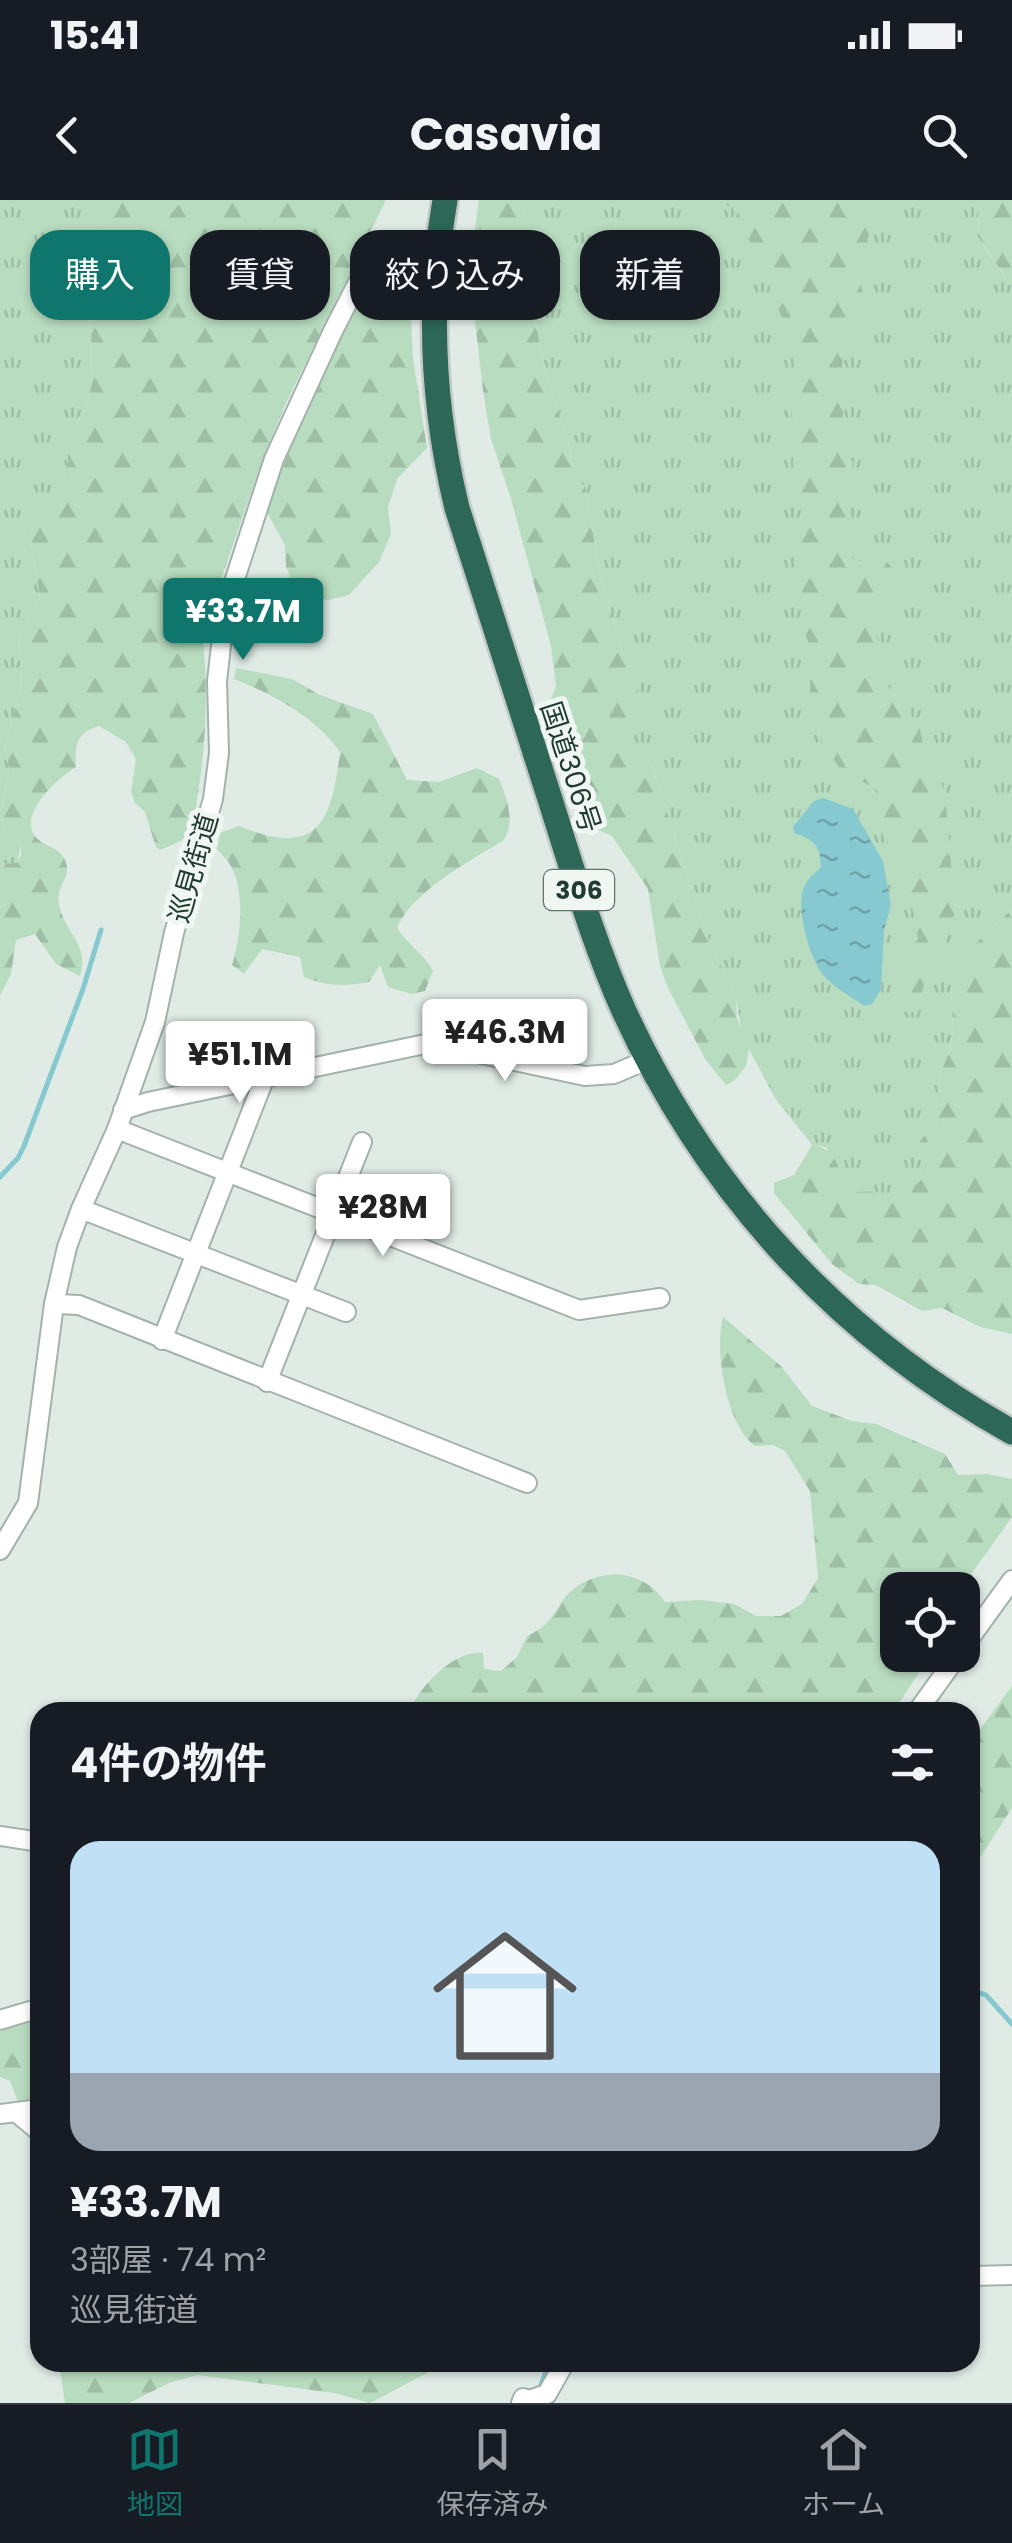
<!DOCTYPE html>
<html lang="ja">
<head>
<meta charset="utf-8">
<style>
	:root { --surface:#171b24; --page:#242831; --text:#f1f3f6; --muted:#9ea1a6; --line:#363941; --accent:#0f766e }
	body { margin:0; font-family:Poppins,"Noto Sans JP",sans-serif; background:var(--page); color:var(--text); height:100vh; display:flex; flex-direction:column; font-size:38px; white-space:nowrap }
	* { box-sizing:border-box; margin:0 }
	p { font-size:32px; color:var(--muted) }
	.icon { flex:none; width:55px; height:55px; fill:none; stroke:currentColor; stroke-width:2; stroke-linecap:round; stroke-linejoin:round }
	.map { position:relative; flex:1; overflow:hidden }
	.panel { position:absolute; left:30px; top:1502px; width:950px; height:670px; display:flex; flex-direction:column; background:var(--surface); border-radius:30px; box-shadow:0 2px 8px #0004 }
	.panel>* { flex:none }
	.hud { position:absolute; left:30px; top:30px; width:952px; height:90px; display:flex; gap:20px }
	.fabs { position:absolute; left:880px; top:1372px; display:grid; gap:20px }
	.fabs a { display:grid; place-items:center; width:100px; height:100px; border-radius:20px; background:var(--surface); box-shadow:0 2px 8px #0004; font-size:50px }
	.price { position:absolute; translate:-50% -85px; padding:0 22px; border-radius:10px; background:#fff; color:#222; font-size:32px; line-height:65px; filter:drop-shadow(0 2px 5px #0008) }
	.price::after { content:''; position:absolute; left:50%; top:60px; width:30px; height:22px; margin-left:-15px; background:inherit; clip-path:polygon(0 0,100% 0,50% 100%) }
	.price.current { background:var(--accent); color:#fff }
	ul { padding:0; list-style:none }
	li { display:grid; align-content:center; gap:20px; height:530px; padding:0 40px }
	li span { display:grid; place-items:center; height:310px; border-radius:30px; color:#555 }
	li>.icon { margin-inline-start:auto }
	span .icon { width:180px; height:180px; fill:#fffc; stroke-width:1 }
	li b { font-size:42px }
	h2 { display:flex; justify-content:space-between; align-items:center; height:120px; padding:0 40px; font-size:42px }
	.tag { padding:0 35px; border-radius:30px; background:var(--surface); box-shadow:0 2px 8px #0004; font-size:35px; line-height:90px }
	.tag.current { background:var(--accent); color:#fff }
	.status { display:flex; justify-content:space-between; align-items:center; height:70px; padding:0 50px; background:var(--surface); direction:ltr }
	.status svg { height:28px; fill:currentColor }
	header { display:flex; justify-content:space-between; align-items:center; height:130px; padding:0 40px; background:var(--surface); font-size:45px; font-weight:700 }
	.menu { display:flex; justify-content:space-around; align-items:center; height:140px; border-top:2px solid var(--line); background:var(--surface); font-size:28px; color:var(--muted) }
	.menu a { display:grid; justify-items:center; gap:5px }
	.menu .current { color:var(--accent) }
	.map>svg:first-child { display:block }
</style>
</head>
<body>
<div class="status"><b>15:41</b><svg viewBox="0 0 49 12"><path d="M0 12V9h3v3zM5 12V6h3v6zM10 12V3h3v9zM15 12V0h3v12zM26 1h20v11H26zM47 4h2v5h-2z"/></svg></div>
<header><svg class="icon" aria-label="back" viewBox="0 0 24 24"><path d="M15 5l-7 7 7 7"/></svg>Casavia<svg class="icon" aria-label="search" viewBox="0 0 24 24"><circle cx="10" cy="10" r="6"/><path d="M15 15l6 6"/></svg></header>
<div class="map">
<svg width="1012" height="2203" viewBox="0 0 1012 2203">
	<defs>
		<pattern id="grass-tufts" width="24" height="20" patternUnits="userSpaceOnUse" patternTransform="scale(2.5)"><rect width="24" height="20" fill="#b8dcc0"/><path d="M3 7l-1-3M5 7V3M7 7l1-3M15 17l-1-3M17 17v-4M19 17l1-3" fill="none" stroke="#9ebea5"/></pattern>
		<pattern id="forest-firs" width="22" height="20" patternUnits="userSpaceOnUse" patternTransform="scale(2.5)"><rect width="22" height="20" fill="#b8dcc0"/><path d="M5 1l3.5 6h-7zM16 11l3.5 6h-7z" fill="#9ebea5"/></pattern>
		<pattern id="water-ripples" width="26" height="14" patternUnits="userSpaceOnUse" patternTransform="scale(2.5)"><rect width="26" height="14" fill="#87c9d0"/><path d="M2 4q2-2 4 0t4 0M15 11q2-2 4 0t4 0" fill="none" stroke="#6ea4a9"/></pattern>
	</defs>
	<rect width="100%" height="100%" fill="#e0ebe5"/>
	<!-- grass -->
	<g fill="url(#grass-tufts)">
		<path d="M0,0h183l-31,35c5,16 24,49 4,63 -5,4 -17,5 -24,7l-30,-27 -17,33 6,17 1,56 -9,28 -15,26v27l-5,16 -28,39 -5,17 10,61 -21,40 3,44 -17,65 4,22 -7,40 1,20 18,16 -4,18 -17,1z"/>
		<path d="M530,0h449l-1,38 34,49v622l-20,19 -41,54 2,47 -3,21 -11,27 -3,50 -14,11 6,36c-12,10 -24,26 -42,23 -13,-3 -15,-7 -31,-5l-10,-8 -19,-37 -14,-2 -37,-47 -33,-62 -6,-38 -31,-67 -53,-166 -37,-44 22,-31v-26l-14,-11 -23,-78 -15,-88 -8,-7 -5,-13 -2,-18 -25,-79 -12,-60 -1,-46 -9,-33v-16z"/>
	</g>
	<!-- forest -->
	<g fill="url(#forest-firs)">
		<path d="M98,0l13,3 3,-3h59l-45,52 -29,10 -14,-22 11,-9z"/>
		<path d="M183,0h203l-101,205 -24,59 -59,170c7,54 4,112 -5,165 -2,8 1,17 -1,24 -5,16 -22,21 -36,27l-4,-3 -11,-35 -10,-9 -4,-11 5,-33 -10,-17 -27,-16c-23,7 -24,19 -23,41 -17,10 -58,46 -41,69 8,11 24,10 30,24 8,18 -10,25 -6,44 5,28 31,41 21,72l-24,-12 -21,-30 -19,6 -5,34 -11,22v-132l17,-1 4,-8v-10l-18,-16 -1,-20 7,-40 -4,-22 17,-65 -3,-44 21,-40 -10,-61 5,-17 28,-39 5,-16v-27l15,-26 9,-28 -1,-56 -6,-17 3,-17 14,-17 30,28c7,-2 19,-3 24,-7 20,-14 1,-47 -4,-63z"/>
		<path d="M479,0h51l-7,15v16l9,33 1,46 12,60 25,79 2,18 5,13 8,6 15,89 23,78 14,11 4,19 -4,7 -1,25 -20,7 36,43 53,166 31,67 1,20 12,32 -3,16 -11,14 -9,5 -21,-26 -37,-71 -8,-22 -12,-77 -36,-53 -20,-9 -14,-1 -29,-94 -3,-18 10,-28 -5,-40 -40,-147 -20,-60 -8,-48 -14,-122z"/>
		<path d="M713,0h159l1,25 -6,15 3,6 -8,22 -1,18 6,19 1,20 -7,6h-20l-8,5 -1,10 11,11 -1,10 -11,19 12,25 -1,37 11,14 -3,25 -8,6 14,34 -4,4 -4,22 5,6 9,2 17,-9 13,16 2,25 -11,5 -18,20c17,18 14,36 20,59 4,17 19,33 33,44l10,45 12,13 5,14 10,119 -16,46 -15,26 -5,22 -5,6h-8l-14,-10c0,-21 13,-47 26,-63l-13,-72 -24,-35v-9l8,-17 -14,-18 -33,-16 -20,-31 -3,-23 -10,-12 3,-54 -7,-19 4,-17 -3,-14 -10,-9 -3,-10 4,-21 -6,-24 12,-23 -10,-51 2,-34 -4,-20 5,-20 -5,-55 -19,-38 -4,-19 -17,-31 -8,-30 -14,-11z"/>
		<path d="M979,0h33v87l-34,-50z"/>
		<path d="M397,66l19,8 -5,44 2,40 14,90 -30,31 -9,29 3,26 -12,28 -30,33 -21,5 -30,-7 -12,-26 -1,-22 -19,-34 44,-114 50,-99 21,-26z"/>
		<path d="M236,468l56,11 28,16 53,19 34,66 32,2 38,-14 22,11c8,20 17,43 4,62 -33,19 -92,52 -106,87 11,17 26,25 36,43l-8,20 -13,3 -24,-7 -8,-22 -11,17c-24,5 -43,4 -65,-5l-4,-20 -38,-8 -18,25 -12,-9c9,-28 13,-69 0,-97 -3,-7 -10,-13 -15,-19l3,-16 19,-7c79,32 92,-2 101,-74 -24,-35 -68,-58 -106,-73z"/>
		<path d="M1012,709v425l-32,-7 -38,-19 -20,3 -46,-26 -17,-1 -27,-20 -58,-71v-10l20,-8 18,-30c31,4 22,31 43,47 42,-4 33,18 73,-18l-2,-8 -12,-13 8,-15 14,-12 3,-49 11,-27 3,-21 -2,-47 15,-29z"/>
		<path d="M723,1117l58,49 31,40 40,15 24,3 69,30 13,21 29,-1 25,5v38l-52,73h-62v65h33l-38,57h-484c10,-25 45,-63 74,-59l1,16 17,2 16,-14 10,-21c31,-14 29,-35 49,-49 31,-21 69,-15 89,15l36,-2 33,4 22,12h25l21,-12 16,-26 -8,-87 -25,-40 -12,-6 -18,1c-29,-21 -41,-96 -32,-129z"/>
		<path d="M1012,1486v122l-42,65v-130z"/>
		<path d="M40,1820v83l-21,1 -9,-23 -10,-4v-46z"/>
		<path d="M59,2163v-1l387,1 -76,40 -35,-10 -138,-18 -28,8 -40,20h-64z"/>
	</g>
	<!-- water -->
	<path fill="url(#water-ripples)" d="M823,598l30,11 30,52 8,44 -7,25 -3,60 -9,14 -8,2c-12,-9 -29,-18 -39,-29 -15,-15 -31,-73 -20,-92 3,-7 11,-13 16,-18 0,-21 -8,-28 -27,-34l-1,-6 21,-26z"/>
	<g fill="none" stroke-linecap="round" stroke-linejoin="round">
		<!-- stream -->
		<g stroke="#87c9d0" stroke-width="5">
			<path d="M0,977l18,-19 6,-12 59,-157 18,-59"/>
			<path d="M970,1790l16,5 26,29"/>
			<path d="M538,2192l12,-30"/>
		</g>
		<defs>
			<g id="minor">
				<path d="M123,910l25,-8 282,-59 155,33 29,-2 35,-15"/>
				<path d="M117,929l462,181 81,-12"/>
				<path d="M81,1009l265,103"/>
				<path d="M54,1104l25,1 448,178"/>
				<path d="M162,1140l103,-263"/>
				<path d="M267,1182l95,-240"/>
				<path d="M0,1350l28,-47 26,-199 13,-57 14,-38 36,-80 38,-107 19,-89 39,-134 6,-46 -2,-72 5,-44 11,-52 41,-126 59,-128 37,-72 21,-14 47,-3"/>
				<path d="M962,1449l50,-69"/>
				<path d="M917,1512l41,-57"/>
				<path d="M0,1636l40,6"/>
				<path d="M0,1820l40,-12"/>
				<path d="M17,1913l23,19"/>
				<path d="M0,1914l40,-5"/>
				<path d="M970,2076l42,-1"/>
				<path d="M521,2203l2,-5 6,2 18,-6 18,-32"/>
			</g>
			<path id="highway" d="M445,0c-18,105 -13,205 12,308 31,96 61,192 92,288 23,72 44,146 75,215 83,181 214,324 388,421"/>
		</defs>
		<!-- minor casing -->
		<use href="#minor" stroke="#a3b3ac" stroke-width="22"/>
		<!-- highway casing -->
		<use href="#highway" stroke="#c1c8c6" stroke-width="30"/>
		<!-- minor -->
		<use href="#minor" stroke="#fff" stroke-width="18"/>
		<!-- highway -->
		<use href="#highway" stroke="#2d6757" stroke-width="25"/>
	</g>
	<g text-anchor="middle" stroke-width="10" stroke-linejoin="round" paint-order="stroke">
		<!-- shield labels -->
		<rect fill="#f0f7f3" stroke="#5f736c" stroke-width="2.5" x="544" y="670" width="70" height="40" rx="8"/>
		<g font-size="25" font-weight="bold" fill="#213b32">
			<text x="579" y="699">306</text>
		</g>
		<!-- street labels -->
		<g font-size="28" fill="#213b32" stroke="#f0f7f3">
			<text transform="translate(571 567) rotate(72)" y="10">国道306号</text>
			<text transform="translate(193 668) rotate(-74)" y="10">巡見街道</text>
		</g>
	</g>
</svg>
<div class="fabs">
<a><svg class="icon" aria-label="locate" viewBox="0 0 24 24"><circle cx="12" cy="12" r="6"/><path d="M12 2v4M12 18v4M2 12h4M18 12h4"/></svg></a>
</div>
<b class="price current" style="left:243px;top:463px">¥33.7M</b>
<b class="price" style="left:505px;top:884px">¥46.3M</b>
<b class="price" style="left:240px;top:906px">¥51.1M</b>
<b class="price" style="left:383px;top:1059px">¥28M</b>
<div class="hud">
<a class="tag current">購入</a>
<a class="tag">賃貸</a>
<a class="tag">絞り込み</a>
<a class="tag">新着</a>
</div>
<section class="panel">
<h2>4件の物件<svg class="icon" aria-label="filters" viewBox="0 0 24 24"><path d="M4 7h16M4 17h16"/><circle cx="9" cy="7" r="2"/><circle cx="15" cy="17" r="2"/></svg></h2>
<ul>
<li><span style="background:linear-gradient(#bfe0f5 75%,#9aa5b1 0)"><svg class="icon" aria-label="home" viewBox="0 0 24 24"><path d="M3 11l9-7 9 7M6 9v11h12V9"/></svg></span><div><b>¥33.7M</b><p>3部屋 · 74 m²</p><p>巡見街道</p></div></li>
</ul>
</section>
</div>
<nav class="menu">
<a class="current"><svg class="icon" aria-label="map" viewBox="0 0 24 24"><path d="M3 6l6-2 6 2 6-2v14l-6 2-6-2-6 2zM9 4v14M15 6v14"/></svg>地図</a>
<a><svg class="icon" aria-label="saved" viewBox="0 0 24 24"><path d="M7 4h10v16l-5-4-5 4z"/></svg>保存済み</a>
<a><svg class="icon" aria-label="home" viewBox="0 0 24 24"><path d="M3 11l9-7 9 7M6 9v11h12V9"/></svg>ホーム</a>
</nav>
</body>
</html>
